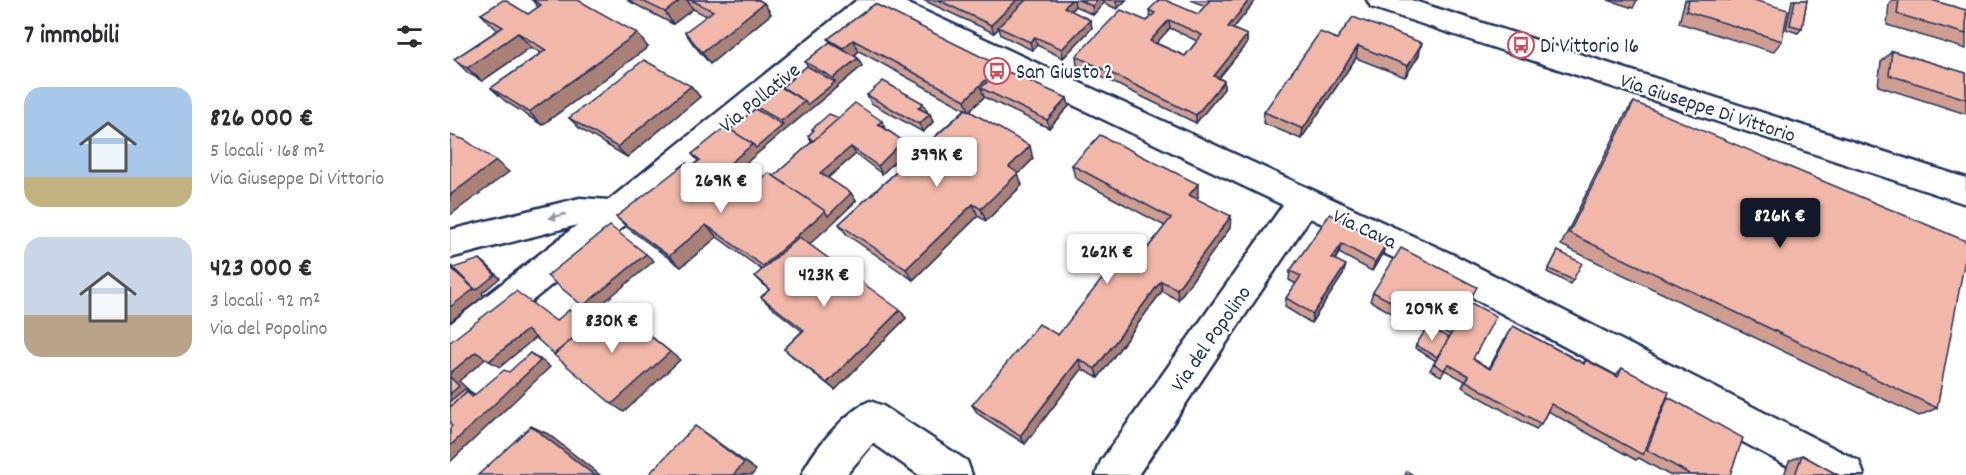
<!DOCTYPE html>
<html lang="it">
<head>
<meta charset="utf-8">
<style>
	:root { --surface:#fff; --page:#f2f2f3; --text:#2b2b33; --muted:#7c7c81; --accent:#111827 }
	body { margin:0; font-family:Dekko,sans-serif; background:var(--page); color:var(--text); height:100vh; display:flex; flex-direction:column; font-size:22px; white-space:nowrap }
	* { box-sizing:border-box; margin:0 }
	p { font-size:20px; color:var(--muted) }
	.icon { flex:none; width:33px; height:33px; fill:none; stroke:currentColor; stroke-width:2; stroke-linecap:round; stroke-linejoin:round }
	.map { position:relative; flex:1; overflow:hidden }
	.panel { display:flex; flex-direction:column; background:var(--surface); width:450px }
	.panel>* { flex:none }
	.price { position:absolute; translate:-50% -51px; padding:0 14px; border-radius:6px; background:#fff; color:#222; font-size:20px; line-height:39px; filter:drop-shadow(0 2px 3px #0008) }
	.price::after { content:''; position:absolute; left:50%; top:36px; width:18px; height:14px; margin-left:-9px; background:inherit; clip-path:polygon(0 0,100% 0,50% 100%) }
	.price.on { background:var(--accent); color:#fff }
	ul { padding:0; list-style:none }
	li { display:flex; align-items:center; gap:18px; height:150px; padding:0 24px }
	li span { display:grid; place-items:center; flex:none; width:168px; height:120px; border-radius:18px; color:#555 }
	li>.icon { margin-inline-start:auto }
	span .icon { width:72px; height:72px; fill:#fffc; stroke-width:1 }
	li b { font-size:26px }
	h2 { display:flex; justify-content:space-between; align-items:center; height:72px; padding:0 24px; font-size:26px }
	main { display:flex; flex:1; min-height:0 }
	.map>svg:first-child { display:block }
</style>
</head>
<body>
<main>
<section class="panel">
<h2>7 immobili<svg class="icon" aria-label="filters" viewBox="0 0 24 24"><path d="M4 7h16M4 17h16"/><circle cx="9" cy="7" r="2"/><circle cx="15" cy="17" r="2"/></svg></h2>
<ul>
<li><span style="background:linear-gradient(#a9c7e8 75%,#c2b280 0)"><svg class="icon" aria-label="home" viewBox="0 0 24 24"><path d="M3 11l9-7 9 7M6 9v11h12V9"/></svg></span><div><b>826 000 €</b><p>5 locali · 168 m²</p><p>Via Giuseppe Di Vittorio</p></div></li>
<li><span style="background:linear-gradient(#c9d6e8 65%,#b9a48a 0)"><svg class="icon" aria-label="home" viewBox="0 0 24 24"><path d="M3 11l9-7 9 7M6 9v11h12V9"/></svg></span><div><b>423 000 €</b><p>3 locali · 92 m²</p><p>Via del Popolino</p></div></li>
</ul>
</section>
<div class="map">
<svg width="1516" height="475" viewBox="0 0 1516 475">
	<rect width="100%" height="100%" fill="#fff"/>
	<filter id="ink" filterUnits="userSpaceOnUse"><feTurbulence type="fractalNoise" baseFrequency=".0167" numOctaves="2"/><feDisplacementMap in="SourceGraphic" scale="12" xChannelSelector="R" yChannelSelector="G"/><feConvolveMatrix kernelMatrix="1 2 1 2 8 2 1 2 1" color-interpolation-filters="sRGB"/></filter>
	<g filter="url(#ink)">
		<g fill="none" stroke-linecap="round" stroke-linejoin="round">
			<defs>
				<g id="minor">
					<path d="M407,0h43l556,256 403,205 5,14h-59l-373,-199 -122,-58 -172,257h-42l5,-14 182,-256 -405,-193 -253,213 -162,132 -13,4v-37l127,-99 -127,33v-28l130,-32 29,2z"/>
					<path d="M917,0h44l555,178v26l-595,-197z"/>
					<path d="M420,401l13,5 84,55 5,14h-53l-46,-32 -27,32h-44c9,-23 45,-65 68,-74z"/>
				</g>
			</defs>
			<!-- minor casing -->
			<use href="#minor" stroke="#1b2f5e" stroke-width="5"/>
			<!-- minor -->
			<use href="#minor" fill="#fff" fill-rule="evenodd"/>
		</g>
		<!-- wall -->
		<g fill="#cf9e91" stroke="#1b2f5e" stroke-width="1.5" fill-rule="evenodd">
			<path d="M82,0l116,47 -106,78 -37,-24 -14,-13 50,-35 -10,-6 -49,34 -14,-8 -14,-14 44,-29 -3,-2 -14,-14h47l10,-7z"/>
			<path d="M177,0h132l5,3 7,11 -61,50 -17,-20 -8,-12 22,-16 -14,-7 -20,15z"/>
			<path d="M473,0h203l-9,9 -13,-6 -11,12 -18,-9 -4,5 19,9 2,8 -29,30 -26,-13 -5,5 -31,-15 -2,-7 -5,5z"/>
			<path d="M741,0h65l-23,29 14,6v8l-28,35 5,3v8l-28,34 -119,-58 -1,-9 71,-35 3,-3 -1,-8 49,4 7,-8zM720,28l27,13 -12,15 -29,-13z"/>
			<path d="M1158,0h29l-4,8z"/>
			<path d="M1235,0h69l28,41 -9,11 -94,-29z"/>
			<path d="M1342,0h15l-5,28 -4,5 -12,-4z"/>
			<path d="M1442,0h39l35,10v39l-79,-24 2,-22z"/>
			<path d="M425,4l126,65 66,29 2,8 -20,22 -65,-31 -14,14 63,48 -15,15 4,11 -36,36 -8,-5 -65,64 -66,-45 -8,-11 126,-115 -106,-58 -5,5 4,2 4,8 -143,119 19,12 36,-21 38,-34 -4,-6 5,-5 -1,-2 27,-11 47,11 17,12 4,8 -25,25 -26,-20 -28,24 28,23 -47,43 97,74 -71,72 -42,-33 -9,-8 18,-18 -32,-25 -9,-9 8,-7 -14,-14 7,-6 -45,-33 -36,30 -52,-38 -13,-12 75,-50 7,-6 -6,-7 38,-24 25,-21 -2,-4 29,-18 25,-21 -2,-4 25,-20 -2,-3z"/>
			<path d="M887,39l82,16 -14,22 -49,-19 -55,81 -38,-16 1,-11z"/>
			<path d="M1442,51l74,22v41l-88,-28 3,-24z"/>
			<path d="M241,86l9,11 -73,60 -47,-28 -11,-11z"/>
			<path d="M417,95l60,16 -1,1 4,2 3,8 -10,10 -52,-29z"/>
			<path d="M1184,102l303,306 -18,8 -358,-171 64,-130z"/>
			<path d="M622,165l126,32 -2,2 34,29 -52,72 -16,-9 -64,87 -16,-9 -57,75 -47,-30 -6,-9 86,-70 78,-72 29,-37 -90,-48z"/>
			<path d="M880,214l53,39 -11,18 -33,-18 -4,7 8,15 -32,48 -26,-16 1,-9 10,-14 -7,-4 1,-9z"/>
			<path d="M1108,251l15,29 -3,4 -23,-12z"/>
			<path d="M923,292l96,10 4,57 16,9 19,-35 5,-7 70,37 3,-3 29,16 7,-8 44,31 2,-2 62,78h-61l-30,-17 -3,2 -88,-49 -7,13 -5,5 -74,-42 3,-6 -20,-11 -4,6 -11,-6 15,-26 -9,17 -21,-13 1,-3 33,-7 1,-3 -46,-25 -5,7 -29,-16z"/>
			<path d="M1352,455l36,20h-54l5,-14z"/>
		</g>
		<!-- shaded-wall -->
		<g fill="#a98176" stroke="#1b2f5e" stroke-width="1.5">
			<path d="M231,0h6l6,9 -20,15 -8,-12z"/>
			<path d="M567,0h11l-30,27 1,1 -5,5 -3,-8z"/>
			<path d="M621,0h3l1,6 -9,10 -2,-9z"/>
			<path d="M648,0h6v3l-11,12 -1,-9z"/>
			<path d="M666,0h10l-9,9z"/>
			<path d="M799,0h7l-28,35v-8z"/>
			<path d="M314,3l7,11 -61,50 -8,-12z"/>
			<path d="M640,20l2,8 -29,30 -1,-9z"/>
			<path d="M719,20l1,8 -19,21 -1,-8z"/>
			<path d="M68,33l13,14 -49,34 -15,-13z"/>
			<path d="M187,33l11,14 -106,78 -13,-13z"/>
			<path d="M797,35v8l-33,41v-8z"/>
			<path d="M585,37l2,8 -5,5 -2,-8z"/>
			<path d="M403,40l6,11 -10,8 -6,-11z"/>
			<path d="M972,43l-3,12 -14,22 3,-11z"/>
			<path d="M908,46l-2,12 -55,81 2,-10z"/>
			<path d="M408,58l4,8 -146,122 -7,-8 44,-36 30,-19 -2,-4 24,-20 30,-19 -2,-4z"/>
			<path d="M550,66l4,11 -23,11 3,9 -15,14 -4,-11z"/>
			<path d="M774,81v8l-28,34v-8z"/>
			<path d="M241,86l9,11 -73,60 -10,-10z"/>
			<path d="M617,98l2,8 -20,22 -2,-8z"/>
			<path d="M473,103l4,8 -5,5 -4,-8z"/>
			<path d="M480,114l3,8 -10,10 -4,-8z"/>
			<path d="M432,121l4,8 -8,-5z"/>
			<path d="M453,141l4,8 -25,25 -4,-8z"/>
			<path d="M580,146l3,13 -15,15 4,11 -36,36 -5,-12 28,-42z"/>
			<path d="M401,147l5,7 -31,26 -5,-7z"/>
			<path d="M46,161l13,11 -59,43v-20z"/>
			<path d="M748,184v13l-8,10 -1,-12z"/>
			<path d="M401,193l5,8 -23,22 -60,54 -10,-11 62,-55z"/>
			<path d="M523,204l5,12 -65,64 -7,-11z"/>
			<path d="M781,216l-1,12 -52,72 -1,-11z"/>
			<path d="M256,225l11,12 -36,30 -12,-11z"/>
			<path d="M937,243l-4,10 -11,18 3,-9z"/>
			<path d="M892,244l-3,9 -9,14 2,-9z"/>
			<path d="M196,254l8,7 -62,51 -9,-6z"/>
			<path d="M30,259l5,4 15,15 -18,15 2,3 -33,25 -1,-1v-55l6,4z"/>
			<path d="M896,265l-3,10 -32,48 2,-9z"/>
			<path d="M711,281l1,10 -64,87 -3,-9z"/>
			<path d="M450,310l6,8 -71,72 -8,-7z"/>
			<path d="M174,314l56,46 -56,52 -12,-8z"/>
			<path d="M77,330l10,6 -37,31 -11,-6z"/>
			<path d="M26,352l11,6 -28,23 12,11 8,5 -29,12v-36z"/>
			<path d="M80,353l10,6 10,8 -100,95v-16z"/>
			<path d="M629,359l3,10 -57,75 -5,-8z"/>
			<path d="M81,426l17,8 52,41h-6z"/>
			<path d="M245,426l13,9 48,35 -4,5h-19z"/>
		</g>
		<!-- building -->
		<g fill="#f1b8a9" stroke="#1b2f5e" stroke-width="1.5" fill-rule="evenodd">
			<path d="M53,0h2l23,14 13,-9 -9,-5h46l59,33 -108,79 -38,-24 55,-38 -28,-17 -51,35 -13,-9 49,-32 -22,-13z"/>
			<path d="M190,0h41l-16,12z"/>
			<path d="M241,0h68l5,3 -62,49 -17,-20 28,-21z"/>
			<path d="M488,0h79l-26,25z"/>
			<path d="M576,0h45l-7,7 26,13 -28,29 -27,-12 -5,5 -32,-15z"/>
			<path d="M629,0h19l-6,6z"/>
			<path d="M709,0h6l33,14 12,-14h39l-21,27 19,8 -33,41 10,5 -28,34 -120,-59 45,-46 26,11 8,-8 -6,-3zM719,20l33,15 -17,21 -35,-15z"/>
			<path d="M1239,0h65l34,10 -6,31 -96,-30z"/>
			<path d="M1345,0h12l-5,28 -12,-3z"/>
			<path d="M1449,0h32l35,10v24l-69,-20z"/>
			<path d="M425,4l125,62 -35,34 -112,-60 -10,8 -15,-9z"/>
			<path d="M903,17l69,26 -14,23 -50,-20 -55,83 -39,-17 56,-80 17,7z"/>
			<path d="M380,42l28,16 -25,20 -28,-16z"/>
			<path d="M1442,51l74,22v26l-77,-24z"/>
			<path d="M194,60l47,26 -74,61 -48,-29z"/>
			<path d="M357,66l28,16 -28,23 -2,-4 -23,-14z"/>
			<path d="M551,69l66,29 -20,22 -66,-32z"/>
			<path d="M433,81l40,22 -5,5 12,6 -11,10 -52,-29z"/>
			<path d="M327,85l28,16 -24,20 -28,-16z"/>
			<path d="M1184,102l332,139v13l-29,154 -368,-175z"/>
			<path d="M405,103l27,18 -4,3 25,17 -25,25 -27,-19 -31,26 31,20 -23,23 -3,-5 -51,-35z"/>
			<path d="M305,109l28,16 -27,23 -3,-4 -23,-14z"/>
			<path d="M516,109l64,37 -21,21 9,6 -37,36 -8,-5 -67,65 -67,-45z"/>
			<path d="M379,114l10,4 -26,23 -5,-5 6,-6 -2,-1z"/>
			<path d="M276,127l27,17 -42,35 -20,-12 9,-7 -8,-6z"/>
			<path d="M0,135l15,5 31,21 -46,34z"/>
			<path d="M650,135l98,49 -9,11 42,21 -54,73 -16,-8 -66,88 -16,-10 -59,77 -48,-31 67,-81 19,11 63,-80 15,8 35,-45 -99,-53z"/>
			<path d="M236,163l52,34 31,-24 56,38 -62,55 -57,-41 -37,31 -53,-39z"/>
			<path d="M880,214l57,29 -12,19 -33,-18 -10,14 14,7 -33,49 -27,-16 15,-22 -11,-5z"/>
			<path d="M160,226l36,28 -63,52 -36,-30z"/>
			<path d="M349,237l101,73 -73,73 -43,-34 20,-19 -43,-33 9,-8 -15,-13z"/>
			<path d="M951,248l76,39 -22,39 -48,-25 -4,7 -30,-16z"/>
			<path d="M1108,251l24,12 -9,17 -24,-11z"/>
			<path d="M30,259l15,16 -19,15 -23,-22z"/>
			<path d="M0,267l24,22 -24,18z"/>
			<path d="M66,291l40,30 13,-11 19,16 -34,28 -27,-24 -38,31 -13,-9 -26,21v-31z"/>
			<path d="M1019,302l27,14 -23,43 17,10 23,-43 71,38 2,-4 32,17 4,-9 47,24 -26,63 -92,-51 -10,20 -75,-43 3,-5 -21,-12 -4,6 -10,-6z"/>
			<path d="M162,305l58,47 -58,52 -58,-49z"/>
			<path d="M978,326l21,12 -12,19 -21,-12z"/>
			<path d="M80,353l10,8 -90,85v-18l2,-2 -2,-2v-17l17,-16 5,6 32,-27 5,2z"/>
			<path d="M0,377l9,9 -9,8z"/>
			<path d="M15,389l8,5 -6,-3 -17,16v-6z"/>
			<path d="M1218,397l75,41 -13,37h-39l-44,-25z"/>
			<path d="M81,426l63,49h-116z"/>
			<path d="M245,426l49,37 -11,12h-85z"/>
			<path d="M1352,455l36,20h-43z"/>
			<path d="M957,471l6,4h-8z"/>
		</g>
		<!-- one-way arrows -->
		<defs><path id="oneway-solid" d="M-6-.8H1V-3.2L6.5 0L1 3.2V.8H-6Z" transform="scale(1.5)"/></defs>
		<use fill="#8d97ae" href="#oneway-solid" transform="translate(107 216) rotate(167)"/>
	</g>
	<!-- icons -->
	<defs>
		<symbol id="bus-ring" viewBox="-11 -11 22 22"><circle r="9.5" fill="#fff" stroke="#d1495b" stroke-width="1.5"/><path d="M-5-6H5V4H4V6H2V4H-2V6H-4V4H-5ZM-3.5-4V0h7V-4ZM-3.5 1.2v1.5H-2V1.2ZM2 1.2v1.5H3.5V1.2Z" fill="#d1495b"/></symbol>
	</defs>
	<g fill-rule="evenodd">
		<use href="#bus-ring" x="1056" y="30" width="30" height="30"/>
		<use href="#bus-ring" x="532" y="56" width="30" height="30"/>
	</g>
	<g text-anchor="middle" stroke-width="4.5" stroke-linejoin="round" paint-order="stroke">
		<!-- poi labels -->
		<g font-size="21" fill="#1b2f5e" stroke="#fff" text-anchor="start">
			<text x="1090" y="52">Di Vittorio 16</text>
			<text x="566" y="78">San Giusto 2</text>
		</g>
		<!-- street labels -->
		<g font-size="21" fill="#1b2f5e" stroke="#fff">
			<text transform="translate(309 97) rotate(-39)" y="7">Via Pollative</text>
			<text transform="translate(1258 107) rotate(18)" y="7">Via Giuseppe Di Vittorio</text>
			<text transform="translate(915 228) rotate(25)" y="7">Via Cava</text>
			<text transform="translate(760 338) rotate(-55)" y="7">Via del Popolino</text>
		</g>
	</g>
</svg>
<b class="price" style="left:487px;top:188px">399K €</b>
<b class="price" style="left:271px;top:214px">269K €</b>
<b class="price on" style="left:1330px;top:249px">826K €</b>
<b class="price" style="left:657px;top:285px">262K €</b>
<b class="price" style="left:374px;top:308px">423K €</b>
<b class="price" style="left:982px;top:342px">209K €</b>
<b class="price" style="left:162px;top:354px">830K €</b>
</div>
</main>
</body>
</html>
